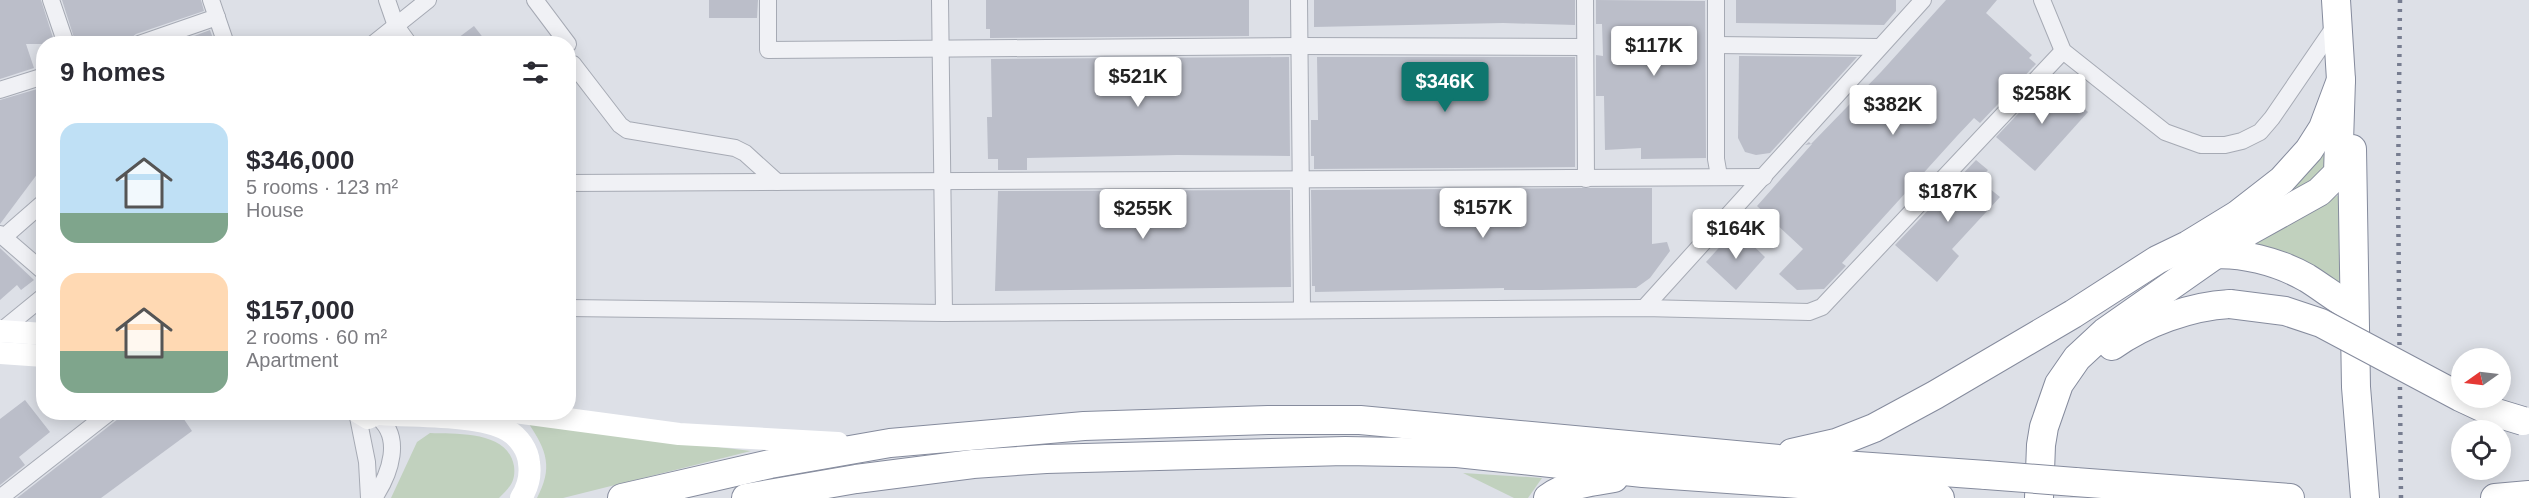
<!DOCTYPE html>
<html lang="en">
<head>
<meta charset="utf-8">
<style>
	:root { --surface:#fff; --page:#f2f2f3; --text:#2b2b33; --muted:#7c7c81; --accent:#0f766e }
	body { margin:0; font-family:Helvetica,sans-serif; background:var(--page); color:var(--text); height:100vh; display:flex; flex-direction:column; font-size:22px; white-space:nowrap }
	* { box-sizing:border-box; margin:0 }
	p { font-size:20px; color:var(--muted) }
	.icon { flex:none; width:33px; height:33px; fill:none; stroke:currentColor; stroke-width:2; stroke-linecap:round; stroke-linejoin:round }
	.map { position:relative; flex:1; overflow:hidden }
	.sheet { position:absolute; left:36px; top:36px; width:540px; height:384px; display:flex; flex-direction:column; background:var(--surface); border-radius:24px; box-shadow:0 3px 15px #0003 }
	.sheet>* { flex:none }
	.needle { width:39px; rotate:256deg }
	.buttons { position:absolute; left:2451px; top:348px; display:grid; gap:12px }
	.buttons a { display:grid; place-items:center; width:60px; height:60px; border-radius:50%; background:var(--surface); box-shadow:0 3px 15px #0003; font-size:30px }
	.price { position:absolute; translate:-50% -51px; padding:0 14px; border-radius:6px; background:#fff; color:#222; font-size:20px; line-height:39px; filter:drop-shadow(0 2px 3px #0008) }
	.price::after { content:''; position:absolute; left:50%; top:36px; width:18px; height:14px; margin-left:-9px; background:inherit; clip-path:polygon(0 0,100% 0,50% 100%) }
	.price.active { background:var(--accent); color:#fff }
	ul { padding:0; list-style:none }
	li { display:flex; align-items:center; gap:18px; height:150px; padding:0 24px }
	li span { display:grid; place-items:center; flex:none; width:168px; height:120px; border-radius:18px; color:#555 }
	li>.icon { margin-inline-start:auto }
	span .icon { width:72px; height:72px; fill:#fffc; stroke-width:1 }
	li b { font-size:26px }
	h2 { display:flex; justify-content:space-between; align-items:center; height:72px; padding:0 24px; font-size:26px }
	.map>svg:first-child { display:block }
</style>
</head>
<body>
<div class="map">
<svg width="2529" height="498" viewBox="0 0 2529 498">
	<rect width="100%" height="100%" fill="#dde0e7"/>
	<!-- green -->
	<g fill="#c1d1be">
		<path d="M2333,135v26c-23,24 -51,38 -80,54z"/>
		<path d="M2342,193v98l-91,-47z"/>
		<path d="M529,424l222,27 -188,47h-26c16,-30 10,-47 -8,-74z"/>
		<path d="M430,433c28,1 78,-2 84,33 2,16 -5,22 -15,32h-108l26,-56z"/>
		<path d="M1463,473l79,5 -14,20h-14z"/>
	</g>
	<!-- building -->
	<g fill="#bbbec9">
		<path d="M0,0h41l14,44h-29l8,24 -34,11z"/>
		<path d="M62,0h139l3,11 -68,23 -5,4 -2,6h-27l-1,-6 -16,6h-9z"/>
		<path d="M709,0h49l-1,18h-48z"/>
		<path d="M986,0h263v36l-259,2v-9h-4z"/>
		<path d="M1314,0h261v25l-72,-2 -189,4z"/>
		<path d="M1596,0l109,1 1,157 -65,1v-11l-36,2 -1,-54h-8v-41l7,1 -1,-32h-6z"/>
		<path d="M1736,0h160v11l-12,14 -148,-2z"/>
		<path d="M1946,0h51l-11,13 46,42 -3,3 7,6 -56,59 -6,-5 -17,18 -115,127 4,3 -22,23 -27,1 -18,-16 24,-25 -46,-43 55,-62 -7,1 4,-3 2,2 70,-72z"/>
		<path d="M474,26l14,18h-38z"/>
		<path d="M210,30l5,14h-42z"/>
		<path d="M1739,56l118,1 -87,96 -14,2 -11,-3 -7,-14z"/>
		<path d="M1289,57l1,99 -113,-1 -150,3v12h-29v-11h-10l-1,-42h5l-1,-58z"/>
		<path d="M1317,57h258v110l-261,2v-13h-3v-36h7z"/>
		<path d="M2051,79l37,33 -53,59 -39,-34z"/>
		<path d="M44,87v78l-44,59v-124z"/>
		<path d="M1976,160l12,10 -9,10 21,17 -48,52 7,7 -22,26 -42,-37z"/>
		<path d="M1582,188h70v56l15,-2 3,9 -20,27 -14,10 -94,2h-38v-2l-189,4v-6h-3l-1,-96z"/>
		<path d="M1290,190l1,97 -296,4 3,-100z"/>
		<path d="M1736,229l29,28 -29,33 -30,-28z"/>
		<path d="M0,248l34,32 -13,10 -4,-5 -17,15z"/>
		<path d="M25,400l25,32 -31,25 6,8 -25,20v-66z"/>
		<path d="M127,412h52l13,19 -91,67h-84z"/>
	</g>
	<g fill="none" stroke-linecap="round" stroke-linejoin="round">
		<defs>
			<g id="street">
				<path d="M51,0l15,44"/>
				<path d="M211,0l15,44"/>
				<path d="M387,0l9,26 13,18"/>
				<path d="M535,0l33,44"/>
				<path d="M768,0v50l531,-4 286,1"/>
				<path d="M940,0l4,313"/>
				<path d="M1299,0l3,310"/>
				<path d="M1585,0l1,179"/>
				<path d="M1716,0v159l3,17"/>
				<path d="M2042,0l21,51 102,81 36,13h24l17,-4 18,-9 12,-14 65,-95"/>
				<path d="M139,44l78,-27"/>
				<path d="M373,44l55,-44"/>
				<path d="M1716,45l163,2"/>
				<path d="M573,64l47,61 7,5 108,18 10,5 32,29"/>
				<path d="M0,90l44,-14"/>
				<path d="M568,183l1196,-6"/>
				<path d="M0,234l44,38"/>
				<path d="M4,237l40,-35"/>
				<path d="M568,308l376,5 700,-5 165,4 13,-5 241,-256"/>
				<path d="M1644,308l279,-308"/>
				<path d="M1,331l43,-35"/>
				<path d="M357,412l10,50 2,36"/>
				<path d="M0,498l110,-86"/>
				<path d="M374,498c16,-24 30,-62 2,-82"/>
			</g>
			<g id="highway">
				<path d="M2352,149l4,238 9,111"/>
				<path d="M2207,255c32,-4 72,7 100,23 16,10 31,22 47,31"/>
				<path d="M2112,346c32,-23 78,-40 118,-42"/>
				<path d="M1792,453l44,-10 38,-15 61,-33 138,-81 84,-54 31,-15 49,-30 45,-35 27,-30 14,-22 18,-48"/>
				<path d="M2075,482l215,16"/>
				<path d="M622,498l148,-34 120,-21 194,-17 184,-6h92l483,45 143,10"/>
				<path d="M746,498l110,-19 117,-15 73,-5 299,-8 112,2 186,20 198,14 99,11"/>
				<path d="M1548,498c19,-14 43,-16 66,-20"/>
				<path d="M2039,498l2,-53 3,-18 15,-43 18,-26 28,-26 144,-101 70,-39 19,-19 3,-93 -5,-80"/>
				<path d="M2495,498l34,-3"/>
			</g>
		</defs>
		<!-- street casing -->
		<use href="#street" stroke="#a6aab4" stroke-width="18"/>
		<!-- highway casing -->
		<use href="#highway" stroke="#858b9d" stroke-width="30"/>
		<!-- street -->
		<use href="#street" stroke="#f0f1f5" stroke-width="16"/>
		<!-- secondary -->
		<g stroke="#fff" stroke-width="22">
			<path d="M0,331l44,3"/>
			<path d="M0,353l44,3"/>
			<path d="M358,412l10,6 13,-6"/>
			<path d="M515,412l164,22 159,9"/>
			<path d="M380,414c34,3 98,0 127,16 12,7 21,20 22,33 2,13 -1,24 -8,35"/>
		</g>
		<!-- highway -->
		<use href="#highway" stroke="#fff" stroke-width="28"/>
		<!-- rail -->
		<path stroke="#777d90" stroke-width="4.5" stroke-dasharray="3 6" stroke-linecap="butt" d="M2400,0l-2,188 3,310"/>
		<defs>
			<g id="highway-bridge">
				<path d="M2230,304l55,7 36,12 139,74 30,14 33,10"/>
				<path d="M1986,475l89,7"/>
			</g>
		</defs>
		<!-- highway-bridge casing -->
		<use href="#highway-bridge" stroke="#858b9d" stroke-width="30" stroke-linecap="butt"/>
		<!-- highway-bridge -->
		<use href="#highway-bridge" stroke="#fff" stroke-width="28"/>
	</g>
</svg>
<div class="buttons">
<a><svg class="needle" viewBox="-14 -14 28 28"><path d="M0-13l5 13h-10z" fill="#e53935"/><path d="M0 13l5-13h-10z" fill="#7c7c81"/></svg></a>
<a><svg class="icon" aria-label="locate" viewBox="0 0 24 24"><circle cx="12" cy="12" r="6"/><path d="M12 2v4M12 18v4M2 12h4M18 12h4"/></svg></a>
</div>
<b class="price" style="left:1654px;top:77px">$117K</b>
<b class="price" style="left:1138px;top:108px">$521K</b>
<b class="price active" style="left:1445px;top:113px">$346K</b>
<b class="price" style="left:2042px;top:125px">$258K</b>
<b class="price" style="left:1893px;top:136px">$382K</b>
<b class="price" style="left:1948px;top:223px">$187K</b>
<b class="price" style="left:1483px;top:239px">$157K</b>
<b class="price" style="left:1143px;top:240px">$255K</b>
<b class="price" style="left:1736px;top:260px">$164K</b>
<section class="sheet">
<h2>9 homes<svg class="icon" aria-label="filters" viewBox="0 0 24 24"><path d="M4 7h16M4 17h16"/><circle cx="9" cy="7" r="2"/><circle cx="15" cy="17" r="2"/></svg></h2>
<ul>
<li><span style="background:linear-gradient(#bfe0f5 75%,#7fa58c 0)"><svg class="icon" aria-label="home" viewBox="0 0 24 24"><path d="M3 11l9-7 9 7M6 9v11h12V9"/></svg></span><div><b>$346,000</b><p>5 rooms · 123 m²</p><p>House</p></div></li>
<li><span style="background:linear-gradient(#ffd9b3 65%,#7fa58c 0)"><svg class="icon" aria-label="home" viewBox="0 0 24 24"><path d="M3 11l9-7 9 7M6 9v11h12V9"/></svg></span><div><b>$157,000</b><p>2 rooms · 60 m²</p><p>Apartment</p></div></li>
</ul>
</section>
</div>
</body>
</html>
